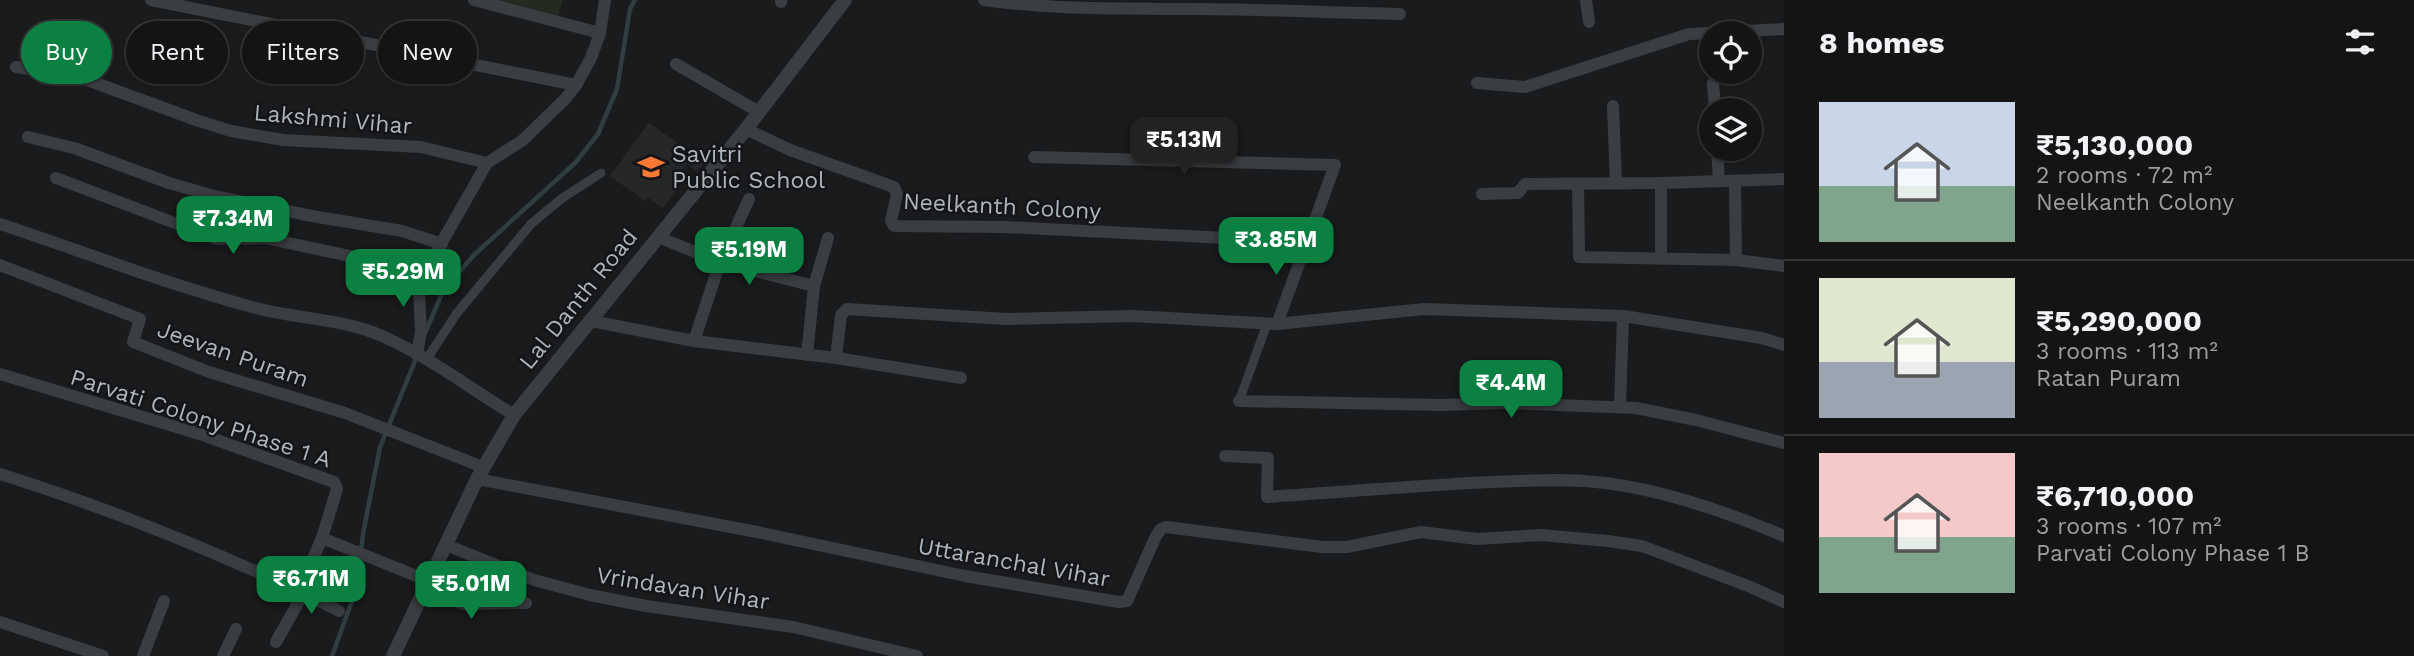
<!DOCTYPE html>
<html lang="en">
<head>
<meta charset="utf-8">
<style>
	:root { --surface:#141415; --page:#212122; --text:#f1f3f6; --muted:#9d9ea0; --line:#333334; --accent:#0b8043 }
	body { margin:0; font-family:"Work Sans",sans-serif; background:var(--page); color:var(--text); height:100vh; display:flex; flex-direction:column; font-size:26px; white-space:nowrap }
	* { box-sizing:border-box; margin:0 }
	p { font-size:23px; color:var(--muted) }
	.icon { flex:none; width:38px; height:38px; fill:none; stroke:currentColor; stroke-width:2; stroke-linecap:round; stroke-linejoin:round }
	.map { position:relative; flex:1; overflow:hidden }
	.drawer { display:flex; flex-direction:column; background:var(--surface); width:630px }
	.drawer>* { flex:none }
	.guide { position:absolute; left:21px; top:21px; width:665px; height:63px; display:flex; gap:14px }
	.fabs { position:absolute; left:1699px; top:21px; display:grid; gap:14px }
	.fabs a { display:grid; place-items:center; width:63px; height:63px; border-radius:50%; background:var(--surface); box-shadow:0 2px 5px #0004,0 0 0 2px var(--line); font-size:35px }
	.price { position:absolute; translate:-50% -60px; padding:0 16px; border-radius:14px; background:var(--accent); color:#fff; font-size:23px; line-height:46px; filter:drop-shadow(0 2px 4px #0008) }
	.price::after { content:''; position:absolute; left:50%; top:42px; width:21px; height:16px; margin-left:-10px; background:inherit; clip-path:polygon(0 0,100% 0,50% 100%) }
	.price.active { background:#222; color:#fff }
	ul { padding:0; list-style:none }
	li { display:flex; align-items:center; gap:21px; height:175px; padding:0 35px }
	li+li { border-top:2px solid var(--line) }
	li span { display:grid; place-items:center; flex:none; width:196px; height:140px; border-radius:0px; color:#555 }
	li>.icon { margin-inline-start:auto }
	span .icon { width:84px; height:84px; fill:#fffc; stroke-width:1 }
	li b { font-size:30px }
	h2 { display:flex; justify-content:space-between; align-items:center; height:84px; padding:0 35px; font-size:30px }
	.tag { padding:0 24px; border-radius:32px; background:var(--surface); box-shadow:0 2px 5px #0004,0 0 0 2px var(--line); font-size:24px; line-height:63px }
	.tag.active { background:var(--accent); color:#fff }
	main { display:flex; flex:1; min-height:0 }
	.map>svg:first-child { display:block }
</style>
</head>
<body>
<main>
<div class="map">
<svg width="1784" height="656" viewBox="0 0 1784 656">
	<rect width="100%" height="100%" fill="#1a1b1c"/>
	<!-- built -->
	<path fill="#262729" d="M649,123l56,39 -8,9 -10,-7 -14,21 5,3 -15,20 -15,-10 -3,3 -35,-25z"/>
	<!-- green -->
	<path fill="#232b21" d="M494,0h69l-5,16z"/>
	<g fill="none" stroke-linecap="round" stroke-linejoin="round">
		<!-- stream -->
		<g stroke="#2f3f41" stroke-width="4.5">
			<path d="M426,331l17,-40 31,-36 102,-93 22,-28 19,-45 13,-80 5,-9"/>
			<path d="M332,656l25,-69 6,-53 17,-87 37,-91"/>
		</g>
		<!-- pedestrian -->
		<g stroke="#3b3e41" stroke-width="9">
			<path d="M431,364l-1,-10 27,-41 74,-89 30,-25 40,-26"/>
			<path d="M1239,401l28,-77"/>
		</g>
		<!-- minor -->
		<g stroke="#3b3e41" stroke-width="12">
			<path d="M151,0l425,85"/>
			<path d="M474,0l126,33"/>
			<path d="M984,0c70,10 138,8 208,9 69,0 139,4 208,5"/>
			<path d="M1586,0l3,22"/>
			<path d="M781,2v-2"/>
			<path d="M676,64l83,48"/>
			<path d="M16,67l63,10 120,44 32,10 52,9 138,7 66,16"/>
			<path d="M1477,83l48,4 164,-53 95,-5"/>
			<path d="M1713,83l2,27"/>
			<path d="M1613,106l3,77"/>
			<path d="M746,129l44,21 104,37 3,7 -6,27 3,5 110,1 303,15"/>
			<path d="M28,137l46,11 95,35 45,13 98,20 90,15 40,13"/>
			<path d="M1717,149l2,32"/>
			<path d="M1034,157l301,8 -58,159"/>
			<path d="M56,178l161,61 48,-1 160,34"/>
			<path d="M1735,181l1,79"/>
			<path d="M1661,183v75"/>
			<path d="M1578,184l1,73 157,3 48,6"/>
			<path d="M1482,194l36,-1 7,-9 136,-1 123,-4"/>
			<path d="M0,224c84,28 167,60 252,83 42,12 89,11 130,29 46,20 89,53 132,79"/>
			<path d="M658,237l62,25 94,24 -7,69"/>
			<path d="M0,265l140,54 -7,23 76,30 136,41 138,54"/>
			<path d="M814,286l14,-48"/>
			<path d="M591,321l103,20 142,17 125,20"/>
			<path d="M694,341l26,-79 29,-63"/>
			<path d="M417,355l4,-23 -2,-43 6,-17 62,-109 36,-23 43,-42 10,-13 15,-27 9,-25 5,-33"/>
			<path d="M836,358l5,-43 6,-6 159,10 127,-3 144,8 147,-15 199,7 139,22 22,7"/>
			<path d="M0,374l203,61 131,47 3,7 -15,49 -23,53c-97,-45 -197,-85 -299,-117"/>
			<path d="M1239,401l202,4 64,-2 131,5 60,12 88,23"/>
			<path d="M1620,407l3,-91"/>
			<path d="M1225,456l43,2 -1,39c74,-5 148,-11 222,-15 35,-1 72,-4 107,0 61,6 131,30 188,54"/>
			<path d="M477,479l280,53 208,44 154,26 8,-1 29,-65 5,-7 5,-2 156,20h25l74,-15 56,7 64,-4 67,6 34,5 106,40 36,16"/>
			<path d="M322,538l107,43"/>
			<path d="M446,545l88,35 56,15 56,11 147,21 124,29"/>
			<path d="M425,590l39,14 62,-1"/>
			<path d="M299,591l40,20"/>
			<path d="M0,622l103,34"/>
			<path d="M276,642l27,-48"/>
			<path d="M143,656l21,-55"/>
			<path d="M223,656l13,-27"/>
		</g>
		<!-- tertiary -->
		<path stroke="#3b3e41" stroke-width="14" d="M393,656l84,-177 37,-64 232,-286 99,-129"/>
	</g>
	<!-- icons -->
	<defs>
		<symbol id="school-bare" viewBox="-9 -9 18 18"><path d="M0-5L7-2L0 1L-7-2ZM-4 1L0 2.5L4 1V4Q0 6-4 4Z" fill="#f97935" stroke="#151517" stroke-width="2.5" paint-order="stroke"/></symbol>
	</defs>
	<g fill-rule="evenodd">
		<use href="#school-bare" x="632" y="148" width="38" height="38"/>
	</g>
	<g text-anchor="middle" stroke-width="5" stroke-linejoin="round" paint-order="stroke">
		<!-- street labels -->
		<g font-size="23" fill="#acb6bc" stroke="#151517">
			<text transform="translate(333 119) rotate(5)" y="8">Lakshmi Vihar</text>
			<text transform="translate(1002 206) rotate(3)" y="8">Neelkanth Colony</text>
			<text transform="translate(578 299) rotate(-51)" y="8">Lal Danth Road</text>
			<text transform="translate(233 354) rotate(19)" y="8">Jeevan Puram</text>
			<text transform="translate(201 418) rotate(18)" y="8">Parvati Colony Phase 1 A</text>
			<text transform="translate(1014 562) rotate(10)" y="8">Uttaranchal Vihar</text>
			<text transform="translate(683 588) rotate(9)" y="8">Vrindavan Vihar</text>
		</g>
		<!-- poi labels -->
		<g font-size="23" fill="#acb6bc" stroke="#151517" text-anchor="start">
			<text x="672" y="162">Savitri<tspan x="672" dy="26">Public School</tspan></text>
		</g>
	</g>
</svg>
<div class="fabs">
<a><svg class="icon" aria-label="locate" viewBox="0 0 24 24"><circle cx="12" cy="12" r="6"/><path d="M12 2v4M12 18v4M2 12h4M18 12h4"/></svg></a>
<a><svg class="icon" aria-label="layers" viewBox="0 0 24 24"><path d="M12 4l9 5-9 5-9-5zM3 14l9 5 9-5"/></svg></a>
</div>
<b class="price active" style="left:1184px;top:177px">₹5.13M</b>
<b class="price" style="left:233px;top:256px">₹7.34M</b>
<b class="price" style="left:1276px;top:277px">₹3.85M</b>
<b class="price" style="left:749px;top:287px">₹5.19M</b>
<b class="price" style="left:403px;top:309px">₹5.29M</b>
<b class="price" style="left:1511px;top:420px">₹4.4M</b>
<b class="price" style="left:311px;top:616px">₹6.71M</b>
<b class="price" style="left:471px;top:621px">₹5.01M</b>
<div class="guide">
<a class="tag active">Buy</a>
<a class="tag">Rent</a>
<a class="tag">Filters</a>
<a class="tag">New</a>
</div>
</div>
<section class="drawer">
<h2>8 homes<svg class="icon" aria-label="filters" viewBox="0 0 24 24"><path d="M4 7h16M4 17h16"/><circle cx="9" cy="7" r="2"/><circle cx="15" cy="17" r="2"/></svg></h2>
<ul>
<li><span style="background:linear-gradient(#c9d6e8 60%,#7fa58c 0)"><svg class="icon" aria-label="home" viewBox="0 0 24 24"><path d="M3 11l9-7 9 7M6 9v11h12V9"/></svg></span><div><b>₹5,130,000</b><p>2 rooms · 72 m²</p><p>Neelkanth Colony</p></div></li>
<li><span style="background:linear-gradient(#dfe7d0 60%,#9aa5b1 0)"><svg class="icon" aria-label="home" viewBox="0 0 24 24"><path d="M3 11l9-7 9 7M6 9v11h12V9"/></svg></span><div><b>₹5,290,000</b><p>3 rooms · 113 m²</p><p>Ratan Puram</p></div></li>
<li><span style="background:linear-gradient(#f6c9c9 60%,#7fa58c 0)"><svg class="icon" aria-label="home" viewBox="0 0 24 24"><path d="M3 11l9-7 9 7M6 9v11h12V9"/></svg></span><div><b>₹6,710,000</b><p>3 rooms · 107 m²</p><p>Parvati Colony Phase 1 B</p></div></li>
</ul>
</section>
</main>
</body>
</html>
